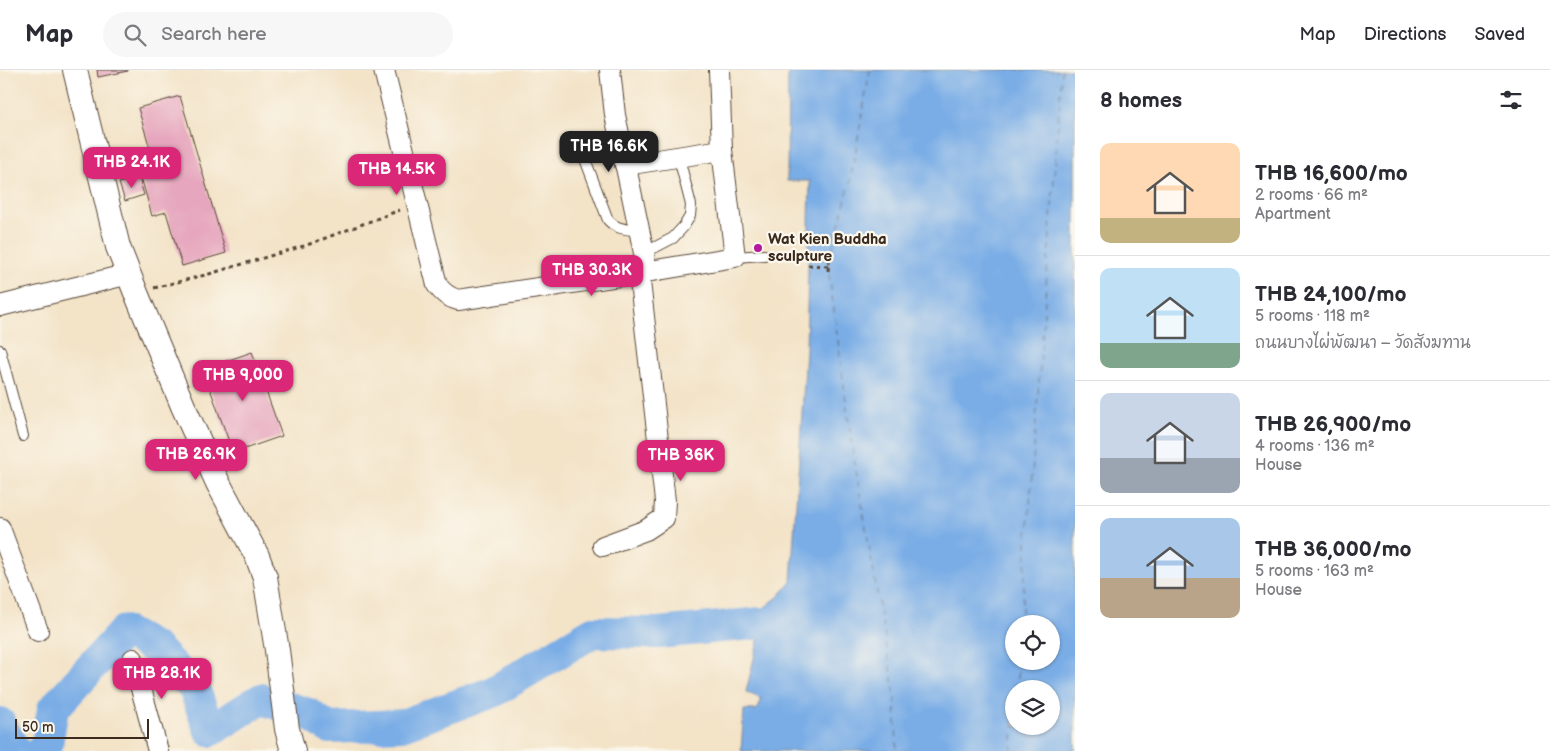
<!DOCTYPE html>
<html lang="en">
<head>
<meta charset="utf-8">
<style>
	:root { --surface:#fff; --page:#f7f7f7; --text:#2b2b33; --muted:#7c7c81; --line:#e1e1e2; --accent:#db2777 }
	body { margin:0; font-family:"Balsamiq Sans","Playpen Sans Thai",sans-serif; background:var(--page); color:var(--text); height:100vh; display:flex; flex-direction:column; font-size:19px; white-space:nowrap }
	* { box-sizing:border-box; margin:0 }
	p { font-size:16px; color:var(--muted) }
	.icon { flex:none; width:28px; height:28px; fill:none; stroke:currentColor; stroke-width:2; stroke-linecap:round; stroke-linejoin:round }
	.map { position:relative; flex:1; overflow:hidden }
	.drawer { display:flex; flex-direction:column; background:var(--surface); width:475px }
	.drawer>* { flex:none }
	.tools { position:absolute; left:1005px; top:545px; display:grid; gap:10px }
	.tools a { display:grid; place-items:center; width:55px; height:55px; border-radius:50%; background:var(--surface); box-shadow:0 1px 4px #0004; font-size:25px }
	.scale { position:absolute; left:15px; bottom:12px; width:134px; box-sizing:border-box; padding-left:5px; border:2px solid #3b2a1e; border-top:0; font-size:14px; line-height:18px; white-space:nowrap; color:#3b2a1e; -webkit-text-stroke:4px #fbf7ec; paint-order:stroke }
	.price { position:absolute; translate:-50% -42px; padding:0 11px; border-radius:10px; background:var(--accent); color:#fff; font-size:16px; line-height:32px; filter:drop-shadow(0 1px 2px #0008) }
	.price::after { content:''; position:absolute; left:50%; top:30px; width:15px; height:11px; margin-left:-8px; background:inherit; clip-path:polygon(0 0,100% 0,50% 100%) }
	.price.selected { background:#222; color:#fff }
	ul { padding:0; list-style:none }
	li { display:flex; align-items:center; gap:15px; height:125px; padding:0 25px }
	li+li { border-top:1px solid var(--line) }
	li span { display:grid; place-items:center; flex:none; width:140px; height:100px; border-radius:10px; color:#555 }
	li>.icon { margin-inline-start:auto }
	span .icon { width:60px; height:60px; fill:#fffc; stroke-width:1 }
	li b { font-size:21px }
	h2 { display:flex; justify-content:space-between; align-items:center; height:60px; padding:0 25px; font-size:21px }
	header { display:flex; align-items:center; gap:30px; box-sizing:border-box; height:70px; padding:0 25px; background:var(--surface); border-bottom:1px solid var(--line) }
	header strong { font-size:24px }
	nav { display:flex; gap:28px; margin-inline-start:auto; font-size:18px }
	.search { width:350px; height:45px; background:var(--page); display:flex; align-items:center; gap:12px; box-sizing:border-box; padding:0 18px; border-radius:28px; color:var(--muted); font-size:19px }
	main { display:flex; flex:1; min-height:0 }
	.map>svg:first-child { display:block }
</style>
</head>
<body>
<header>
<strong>Map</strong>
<div class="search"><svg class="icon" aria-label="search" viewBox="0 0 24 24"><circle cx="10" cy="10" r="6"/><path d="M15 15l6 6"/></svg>Search here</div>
<nav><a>Map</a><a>Directions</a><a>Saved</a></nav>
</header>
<main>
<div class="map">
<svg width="1075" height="681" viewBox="0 0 1075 681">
	<rect width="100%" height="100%" fill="#fbf7ec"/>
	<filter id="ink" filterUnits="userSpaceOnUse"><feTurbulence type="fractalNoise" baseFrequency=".02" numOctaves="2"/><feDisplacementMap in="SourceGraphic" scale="10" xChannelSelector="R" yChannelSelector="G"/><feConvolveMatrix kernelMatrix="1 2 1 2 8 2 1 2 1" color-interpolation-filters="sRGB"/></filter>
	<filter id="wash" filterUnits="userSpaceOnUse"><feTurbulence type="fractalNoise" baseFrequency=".0096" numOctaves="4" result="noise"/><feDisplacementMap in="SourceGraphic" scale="20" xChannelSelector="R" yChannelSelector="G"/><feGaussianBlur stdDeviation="1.12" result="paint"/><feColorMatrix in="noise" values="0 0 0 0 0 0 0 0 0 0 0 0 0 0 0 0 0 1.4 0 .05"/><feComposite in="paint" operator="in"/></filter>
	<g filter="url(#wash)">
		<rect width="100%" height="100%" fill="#f3e3c7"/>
		<!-- water -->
		<path fill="#7aade6" stroke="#5a6c82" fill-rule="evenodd" d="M788,0h287v681h-334l3,-41h13l5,-11 -16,-7 13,-55 6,-30 14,-11 12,-14 15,-231 4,-170h-23zM1014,554h37v37h-37zM1014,619h37v37h-37z"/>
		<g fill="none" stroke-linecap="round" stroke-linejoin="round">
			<!-- river -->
			<g stroke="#7aade6" stroke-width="32">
				<path d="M0,653l15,28"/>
				<path d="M41,681l6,-7 6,-35 71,-78 31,17 39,40 16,43 51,-32 48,15 20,14 73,-3 91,-33 100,-60 65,1 104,-10 43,5"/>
			</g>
			<!-- ferry -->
			<g stroke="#515864" stroke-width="1" stroke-dasharray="6 5" stroke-linecap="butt">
				<path d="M870,0l-20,113 -22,83 25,187 42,243 2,55"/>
				<path d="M1021,554l41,-554"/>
				<path d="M1017,619l2,-28"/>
				<path d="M1012,681l2,-25"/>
			</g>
		</g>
		<g id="blocks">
			<!-- building -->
			<g fill="#e6a6bd">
				<path d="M97,0h31v1l-30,6z"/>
				<path d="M180,26l46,157 -44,13 -16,-54 -14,4 -14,-50 16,-4 -16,-54z"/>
				<path d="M139,108l5,17 -19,6 -6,-18z"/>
				<path d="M252,282l30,84 -49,17 -30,-84z"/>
			</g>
		</g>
	</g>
	<g filter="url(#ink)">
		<use href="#blocks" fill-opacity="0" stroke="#574637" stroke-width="1"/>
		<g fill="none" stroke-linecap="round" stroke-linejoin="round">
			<defs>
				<g id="service">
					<path d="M579,73l29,77c9,10 19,9 32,11"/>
					<path d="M644,183l29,-15 11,-12 6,-10 1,-11 -12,-47"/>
					<path d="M735,187l29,-2"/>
					<path d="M0,280l23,86"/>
				</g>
				<g id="minor">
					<path d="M384,0l53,215c6,8 11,12 21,15l181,-27 96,-16 -13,-107 -3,-80"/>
					<path d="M610,0l5,45 29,138 1,18"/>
					<path d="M625,95l97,-15"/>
					<path d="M0,236l129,-32"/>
					<path d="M0,458l38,103"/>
					<path d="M603,476l43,-16 18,-12 1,-17 -26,-228"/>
					<path d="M133,589l25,92"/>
				</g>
				<path id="tertiary" d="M75,0l43,177 18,46 47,113 35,77 39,73 8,21 12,73 10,79 6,22"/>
			</defs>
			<!-- service casing -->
			<use href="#service" stroke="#574637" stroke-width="12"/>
			<!-- minor casing -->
			<use href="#minor" stroke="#574637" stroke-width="22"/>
			<!-- tertiary casing -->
			<use href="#tertiary" stroke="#574637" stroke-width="26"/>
			<!-- path -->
			<g stroke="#574637" stroke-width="3" stroke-dasharray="4 4" stroke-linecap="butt">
				<path d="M808,195l20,1"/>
				<path d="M828,201l1,-11"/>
				<path d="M154,218l55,-14 98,-29 93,-35"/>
			</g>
			<!-- service -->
			<use href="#service" stroke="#fff" stroke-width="10"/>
			<!-- minor -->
			<use href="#minor" stroke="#fff" stroke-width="20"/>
			<!-- tertiary -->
			<use href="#tertiary" stroke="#fff" stroke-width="24"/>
		</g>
	</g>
	<!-- markers -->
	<circle fill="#b5179e" stroke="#fbf7ec" stroke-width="2" cx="758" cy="178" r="5"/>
	<g text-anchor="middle" stroke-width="4.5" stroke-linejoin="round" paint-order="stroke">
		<!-- poi labels -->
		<g font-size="15" font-weight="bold" fill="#3b2a1e" stroke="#fbf7ec" text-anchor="start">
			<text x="768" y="174">Wat Kien Buddha<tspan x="768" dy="17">sculpture</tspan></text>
		</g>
	</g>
</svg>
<div class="tools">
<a><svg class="icon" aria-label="locate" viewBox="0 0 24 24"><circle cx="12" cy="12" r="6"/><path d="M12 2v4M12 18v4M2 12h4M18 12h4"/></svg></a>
<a><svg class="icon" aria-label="layers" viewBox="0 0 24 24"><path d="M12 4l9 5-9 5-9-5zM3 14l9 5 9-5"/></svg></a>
</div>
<div class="scale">50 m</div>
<b class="price selected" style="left:609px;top:103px">THB 16.6K</b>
<b class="price" style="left:132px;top:119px">THB 24.1K</b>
<b class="price" style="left:397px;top:126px">THB 14.5K</b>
<b class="price" style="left:592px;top:227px">THB 30.3K</b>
<b class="price" style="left:243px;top:332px">THB 9,000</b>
<b class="price" style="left:196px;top:411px">THB 26.9K</b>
<b class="price" style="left:681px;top:412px">THB 36K</b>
<b class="price" style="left:162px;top:630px">THB 28.1K</b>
</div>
<section class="drawer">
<h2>8 homes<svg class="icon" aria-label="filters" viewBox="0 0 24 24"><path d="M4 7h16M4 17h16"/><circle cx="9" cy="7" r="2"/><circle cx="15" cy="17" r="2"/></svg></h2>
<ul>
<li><span style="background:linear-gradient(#ffd9b3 75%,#c2b280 0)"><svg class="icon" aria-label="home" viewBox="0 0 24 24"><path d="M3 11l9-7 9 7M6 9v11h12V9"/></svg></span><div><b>THB 16,600/mo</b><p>2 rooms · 66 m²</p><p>Apartment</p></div></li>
<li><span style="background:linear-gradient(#bfe0f5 75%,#7fa58c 0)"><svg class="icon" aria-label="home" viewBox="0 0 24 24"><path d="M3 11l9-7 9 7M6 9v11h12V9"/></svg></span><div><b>THB 24,100/mo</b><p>5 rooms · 118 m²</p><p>ถนนบางไผ่พัฒนา – วัดสังฆทาน</p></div></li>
<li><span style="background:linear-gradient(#c9d6e8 65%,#9aa5b1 0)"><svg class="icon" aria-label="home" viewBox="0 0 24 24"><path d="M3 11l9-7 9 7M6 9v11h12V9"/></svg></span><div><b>THB 26,900/mo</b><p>4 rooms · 136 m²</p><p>House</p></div></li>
<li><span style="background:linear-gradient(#a9c7e8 60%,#b9a48a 0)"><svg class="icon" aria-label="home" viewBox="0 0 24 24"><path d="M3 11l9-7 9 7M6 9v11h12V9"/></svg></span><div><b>THB 36,000/mo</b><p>5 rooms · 163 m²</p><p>House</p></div></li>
</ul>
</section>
</main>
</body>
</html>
